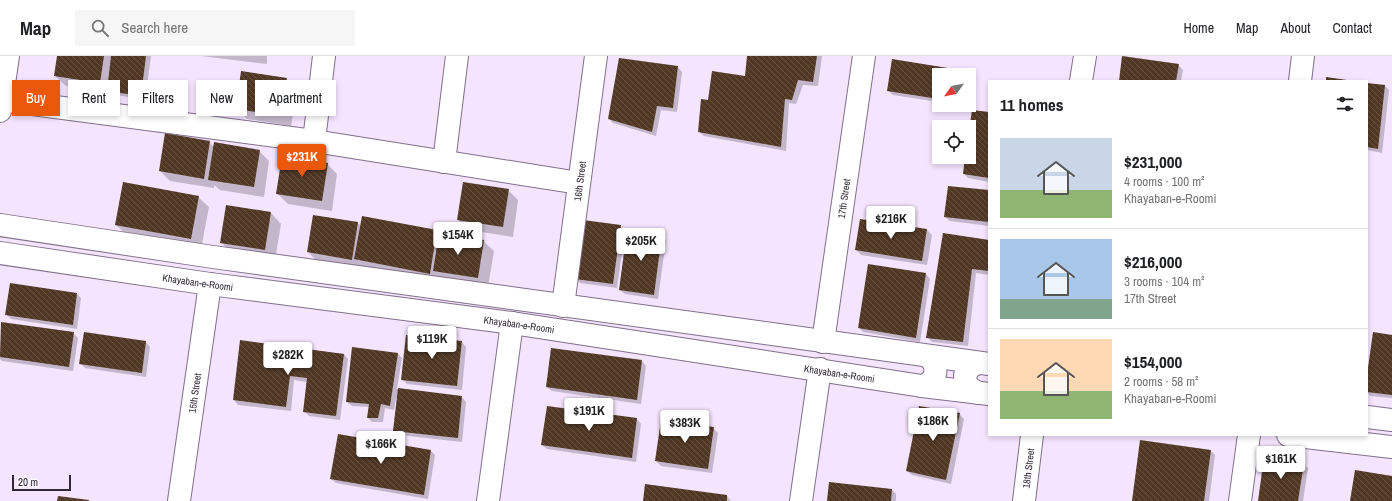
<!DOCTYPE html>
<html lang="en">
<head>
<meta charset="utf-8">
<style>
	:root { --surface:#fff; --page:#f6f6f6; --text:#202124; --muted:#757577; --line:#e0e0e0; --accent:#ea580c }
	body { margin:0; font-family:"Archivo Narrow",sans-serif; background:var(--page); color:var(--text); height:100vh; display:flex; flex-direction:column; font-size:15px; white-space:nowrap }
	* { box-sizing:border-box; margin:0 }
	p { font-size:13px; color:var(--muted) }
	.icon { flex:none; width:22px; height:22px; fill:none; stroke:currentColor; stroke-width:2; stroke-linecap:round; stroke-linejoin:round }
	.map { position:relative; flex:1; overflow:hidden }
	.sheet { position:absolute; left:988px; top:24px; width:380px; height:356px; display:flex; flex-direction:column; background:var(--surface); border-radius:0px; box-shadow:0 2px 6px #0003 }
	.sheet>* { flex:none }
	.banner { position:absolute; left:12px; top:24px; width:380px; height:36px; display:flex; gap:8px }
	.needle { width:26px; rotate:237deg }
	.tools { position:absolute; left:932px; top:12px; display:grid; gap:8px }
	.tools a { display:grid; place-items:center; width:44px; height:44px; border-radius:0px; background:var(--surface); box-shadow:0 2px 6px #0003; font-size:20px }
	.scale { position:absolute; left:12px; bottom:10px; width:59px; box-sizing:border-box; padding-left:4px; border:2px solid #302935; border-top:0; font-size:11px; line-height:14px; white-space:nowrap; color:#302935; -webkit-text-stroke:3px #fbf7fd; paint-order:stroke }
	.price { position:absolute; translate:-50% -34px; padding:0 9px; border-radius:4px; background:#fff; color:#222; font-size:13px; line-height:26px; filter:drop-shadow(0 1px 2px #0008) }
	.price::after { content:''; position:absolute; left:50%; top:24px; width:12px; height:9px; margin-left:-6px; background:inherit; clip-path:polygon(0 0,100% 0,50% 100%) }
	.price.current { background:var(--accent); color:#fff }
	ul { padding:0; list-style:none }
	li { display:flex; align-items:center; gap:12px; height:100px; padding:0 12px }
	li+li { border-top:1px solid var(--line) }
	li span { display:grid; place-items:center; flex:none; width:112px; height:80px; border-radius:0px; color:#555 }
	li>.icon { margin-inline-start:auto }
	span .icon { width:48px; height:48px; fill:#fffc; stroke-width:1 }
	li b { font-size:17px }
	h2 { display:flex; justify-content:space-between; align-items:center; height:48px; padding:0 12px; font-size:17px }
	.chip { padding:0 14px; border-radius:0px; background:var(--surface); box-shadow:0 2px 6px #0003; font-size:14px; line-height:36px }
	.chip.current { background:var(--accent); color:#fff }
	header { display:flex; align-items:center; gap:24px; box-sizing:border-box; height:56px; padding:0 20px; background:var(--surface); border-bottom:1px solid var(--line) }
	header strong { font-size:19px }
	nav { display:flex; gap:22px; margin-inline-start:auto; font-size:14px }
	.search { width:280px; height:36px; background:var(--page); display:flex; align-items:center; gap:10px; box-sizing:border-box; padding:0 14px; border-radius:0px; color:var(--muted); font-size:15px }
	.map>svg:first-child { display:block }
</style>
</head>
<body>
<header>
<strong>Map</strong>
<div class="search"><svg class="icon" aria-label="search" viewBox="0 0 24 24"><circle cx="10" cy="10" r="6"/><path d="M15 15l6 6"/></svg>Search here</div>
<nav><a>Home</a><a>Map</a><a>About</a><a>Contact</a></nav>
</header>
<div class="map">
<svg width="1392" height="445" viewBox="0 0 1392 445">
	<defs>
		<pattern id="building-back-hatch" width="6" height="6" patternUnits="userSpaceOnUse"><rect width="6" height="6" fill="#513825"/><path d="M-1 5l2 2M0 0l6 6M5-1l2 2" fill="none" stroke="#675344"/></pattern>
	</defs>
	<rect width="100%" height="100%" fill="#f4e4fd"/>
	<!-- shadow -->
	<g fill="#0003">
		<path d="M58,0h93l-6,44 -79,-14 -11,-10z"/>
		<path d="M201,0h66v8z"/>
		<path d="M748,0h74l-4,30 -15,-1 -7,19 -7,-1 -3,48 -82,-15 -5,-4 10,-31 37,-24z"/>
		<path d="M1178,9l5,5 -2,11h-61z"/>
		<path d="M678,11l4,5 -5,40 -16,-2 -5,26 -43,-13 -4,-4z"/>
		<path d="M954,14l4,5h-19v27l-46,-7 -5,-5z"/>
		<path d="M286,23l11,11 -6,36 -44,-7 -10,-10z"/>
		<path d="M1367,28l18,2 4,4 -7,63 -15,-3z"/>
		<path d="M989,57v69l-21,-4 -4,-4 2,-17h3v-19z"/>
		<path d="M209,86l5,5 45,4 10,10 -5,36 -44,-7 -6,-5v3l-44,-7 -10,-10z"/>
		<path d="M327,108l10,10 -5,37 -44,-7 -11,-11z"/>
		<path d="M508,134l10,10 -5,37 -44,-7 -11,-10z"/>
		<path d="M989,135v35l-39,-5 -5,-4z"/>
		<path d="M198,141l11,10 -8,42 -74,-14 -11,-10z"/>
		<path d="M271,157l10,11 -6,36 -44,-7 -10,-11z"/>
		<path d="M363,161l74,14 3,3 43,7 11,10 -6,36 -44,-7 -3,-3 -1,6 -122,-21 -10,-10 50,-29 3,3z"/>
		<path d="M861,164l66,10 5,5 -5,30 -66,-10 -5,-5z"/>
		<path d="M620,170l5,5 -8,57 -37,-5 -4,-4z"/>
		<path d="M662,179l4,5 -8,59 -33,-5 -5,-4z"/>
		<path d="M989,185v34l-13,-2 -8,73 -36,-4 -5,-5z"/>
		<path d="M869,209l57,9 4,5 -10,63 -57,-10 -4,-4z"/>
		<path d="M77,238l4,4 -4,31 -66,-10 -5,-5z"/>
		<path d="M2,267l71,10 5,5 -5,33 -71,-10 -2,-2z"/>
		<path d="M85,277l61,9 4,5 -4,30 -61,-9 -4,-4z"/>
		<path d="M407,280l55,6 4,5 -4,43 -55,-6 -5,-5z"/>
		<path d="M1392,280v62l-22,-2 -3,-4v-10z"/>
		<path d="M241,285l103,13 4,5 -8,61 -31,-4 -5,-5 3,-29 -13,-2 -3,31 -53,-6 -4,-5z"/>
		<path d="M398,298l4,4 -5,31 65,8 4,5 -4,40 -63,-7 -5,-5 4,-32h-2l-2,12 -9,-2 -2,14h-11l-4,-4 1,-11 -17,-1 -5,-4z"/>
		<path d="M642,305l4,5 -5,38 -89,-13 -5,-4z"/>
		<path d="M548,351l89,12 4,5 -5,38 -89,-13 -5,-4z"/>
		<path d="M959,358l5,5 -13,65 -39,-9 -5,-4z"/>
		<path d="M713,372l5,5 -6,40 -51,-7 -5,-5z"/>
		<path d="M431,395l4,4 -7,44 -92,-16 -5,-4z"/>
		<path d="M1211,395l4,4 -6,46h-76z"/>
		<path d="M1303,408l5,4 -5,33h-44z"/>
		<path d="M892,434l4,4v7h-68z"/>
		<path d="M727,440l4,5h-87z"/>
	</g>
	<!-- building -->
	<g fill="url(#building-back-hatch)">
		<path d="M57,0h47l-4,27 -46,-7z"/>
		<path d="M111,0h35l-5,40 -34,-5z"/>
		<path d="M747,0h70l-4,26 -15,-2 -6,20 -7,-1 -4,48 -83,-15 3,-33 7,1 4,-29 33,5z"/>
		<path d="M1122,0l57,8 -3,17h-57z"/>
		<path d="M619,2l59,8 -5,42 -16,-2 -5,26 -44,-13z"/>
		<path d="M892,3l62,10 -1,6h-14v24l-52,-8z"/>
		<path d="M241,15l46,7 -6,38 -45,-7z"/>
		<path d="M1326,21l21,3v1h-21z"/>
		<path d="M1367,27l18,2 -7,64 -11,-2z"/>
		<path d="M972,54l17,2v66l-26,-4 2,-17h4v-26z"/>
		<path d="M165,77l45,8 -6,38 -45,-8z"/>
		<path d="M214,86l46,8 -6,37 -46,-7z"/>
		<path d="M282,100l46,7 -6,38 -46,-7z"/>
		<path d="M123,126l76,14 -8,43 -76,-14z"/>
		<path d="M463,126l46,7 -6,38 -46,-7z"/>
		<path d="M948,130l41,4v32l-45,-5z"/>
		<path d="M226,149l45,7 -6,38 -45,-7z"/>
		<path d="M313,159l45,7 -6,38 -45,-8z"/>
		<path d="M362,160l75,14 -7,44 -76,-15z"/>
		<path d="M860,163l67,10 -5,32 -67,-11z"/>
		<path d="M583,164l38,5 -8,59 -38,-5z"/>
		<path d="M627,174l35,4 -8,61 -35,-5z"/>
		<path d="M439,177l45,7 -6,38 -45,-7z"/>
		<path d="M943,177l46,7v31l-17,-2 -9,73 -37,-4z"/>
		<path d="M868,208l58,9 -10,65 -58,-10z"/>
		<path d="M10,227l67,10 -4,32 -68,-10z"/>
		<path d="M1,266l73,10 -5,35 -69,-10z"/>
		<path d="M84,276l62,9 -4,32 -63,-9z"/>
		<path d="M1373,276l19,3v60l-25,-3v-17z"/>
		<path d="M406,279l56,6 -5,45 -56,-6z"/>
		<path d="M240,284l104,14 -8,62 -33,-4 4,-34 -17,-2 -4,31 -53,-7z"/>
		<path d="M352,291l46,6 -8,53 -9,-2 -3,14h-11l2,-14 -23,-2z"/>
		<path d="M551,292l91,12 -5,40 -91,-13z"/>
		<path d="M398,332l64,8 -4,42 -65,-7z"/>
		<path d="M547,350l90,12 -5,40 -91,-13z"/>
		<path d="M919,350l41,7 -14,67 -40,-9z"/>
		<path d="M661,364l53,7 -6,42 -53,-8z"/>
		<path d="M338,378l93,16 -7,45 -94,-16z"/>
		<path d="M1140,384l71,10 -7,51h-72z"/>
		<path d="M1264,401l40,6 -6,38h-40z"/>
		<path d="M1355,414l37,6v25h-42z"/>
		<path d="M829,426l63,7 -1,12h-64z"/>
		<path d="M645,428l82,11v6h-84z"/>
		<path d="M58,440l31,4v1h-32z"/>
	</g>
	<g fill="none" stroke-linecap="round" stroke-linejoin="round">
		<defs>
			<g id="minor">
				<path d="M1081,25l4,-25"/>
				<path d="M1300,25l3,-25"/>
				<path d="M2,44l312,41 265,42"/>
				<path d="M314,85l10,-85"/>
				<path d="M444,106l13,-106"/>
				<path id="s1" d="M563,250l33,-250"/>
				<path id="s2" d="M823,286l41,-286"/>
				<path d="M978,307l-8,4 -5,8c0,10 5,15 14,18"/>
				<path d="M922,330c15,-4 18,-20 6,-30"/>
				<path id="s3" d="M179,445l31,-217"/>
				<path d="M488,445l24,-178"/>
				<path d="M801,445l19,-132"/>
				<path id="s4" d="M1024,445l8,-66"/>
				<path d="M1240,445l9,-66"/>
			</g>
			<g id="tertiary">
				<path d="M0,169l213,32 776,107"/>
				<path id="s5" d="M0,197l210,31 302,39 410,63 67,8"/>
				<path d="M1367,361l25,3"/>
				<path d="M1288,379l104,12"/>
			</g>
			<path id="secondary" d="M0,55l8,-55"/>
		</defs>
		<!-- minor casing -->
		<use href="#minor" stroke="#816f8b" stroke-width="24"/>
		<!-- tertiary casing -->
		<use href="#tertiary" stroke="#816f8b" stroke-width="24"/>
		<!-- secondary casing -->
		<use href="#secondary" stroke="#816f8b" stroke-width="24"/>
		<!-- minor -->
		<use href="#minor" stroke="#fff" stroke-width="22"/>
		<!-- tertiary -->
		<use href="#tertiary" stroke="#fff" stroke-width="22"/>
		<!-- secondary -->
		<use href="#secondary" stroke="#fff" stroke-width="22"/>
	</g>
	<g text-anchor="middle" stroke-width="4" stroke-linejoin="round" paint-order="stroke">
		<!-- street labels -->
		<g font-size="10" fill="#302935" stroke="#fbf7fd">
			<text dy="4" stroke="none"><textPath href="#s1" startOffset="126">16th Street</textPath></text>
			<text dy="4" stroke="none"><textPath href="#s2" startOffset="145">17th Street</textPath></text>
			<text dy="4" stroke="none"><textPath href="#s5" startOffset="200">Khayaban-e-Roomi</textPath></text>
			<text dy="4" stroke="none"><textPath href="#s5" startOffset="524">Khayaban-e-Roomi</textPath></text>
			<text dy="4" stroke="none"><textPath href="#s5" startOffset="848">Khayaban-e-Roomi</textPath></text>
			<text dy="4" stroke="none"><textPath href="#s3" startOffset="109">15th Street</textPath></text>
			<text dy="4" stroke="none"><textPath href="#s4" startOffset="33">18th Street</textPath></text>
		</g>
	</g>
</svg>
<div class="tools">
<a><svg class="needle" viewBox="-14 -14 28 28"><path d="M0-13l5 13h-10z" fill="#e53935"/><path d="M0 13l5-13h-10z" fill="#757577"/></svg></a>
<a><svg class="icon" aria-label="locate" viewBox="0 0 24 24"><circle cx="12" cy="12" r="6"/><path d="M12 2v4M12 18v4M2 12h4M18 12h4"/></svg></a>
</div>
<div class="scale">20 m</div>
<b class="price current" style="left:302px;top:122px">$231K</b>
<b class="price" style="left:891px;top:184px">$216K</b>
<b class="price" style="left:458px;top:200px">$154K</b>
<b class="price" style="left:641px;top:206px">$205K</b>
<b class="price" style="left:432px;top:304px">$119K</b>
<b class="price" style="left:288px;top:320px">$282K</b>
<b class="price" style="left:589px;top:376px">$191K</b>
<b class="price" style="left:933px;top:386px">$186K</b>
<b class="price" style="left:685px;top:388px">$383K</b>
<b class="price" style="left:381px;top:409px">$166K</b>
<b class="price" style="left:1281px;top:424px">$161K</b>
<div class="banner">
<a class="chip current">Buy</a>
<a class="chip">Rent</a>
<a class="chip">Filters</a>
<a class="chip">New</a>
<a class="chip">Apartment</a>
</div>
<section class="sheet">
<h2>11 homes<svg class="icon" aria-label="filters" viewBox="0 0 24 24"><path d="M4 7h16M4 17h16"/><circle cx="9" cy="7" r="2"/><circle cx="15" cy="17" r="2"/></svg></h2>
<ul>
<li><span style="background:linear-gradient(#c9d6e8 65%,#8fb573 0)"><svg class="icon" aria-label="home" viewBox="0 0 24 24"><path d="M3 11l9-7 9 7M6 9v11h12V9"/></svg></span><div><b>$231,000</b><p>4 rooms · 100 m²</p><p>Khayaban-e-Roomi</p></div></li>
<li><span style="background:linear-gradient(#a9c7e8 75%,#7fa58c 0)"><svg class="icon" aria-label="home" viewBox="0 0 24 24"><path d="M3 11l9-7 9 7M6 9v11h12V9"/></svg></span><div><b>$216,000</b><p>3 rooms · 104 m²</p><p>17th Street</p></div></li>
<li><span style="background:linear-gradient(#ffd9b3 65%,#8fb573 0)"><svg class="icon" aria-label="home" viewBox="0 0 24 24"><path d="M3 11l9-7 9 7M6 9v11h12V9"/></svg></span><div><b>$154,000</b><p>2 rooms · 58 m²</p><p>Khayaban-e-Roomi</p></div></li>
</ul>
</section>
</div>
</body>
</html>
